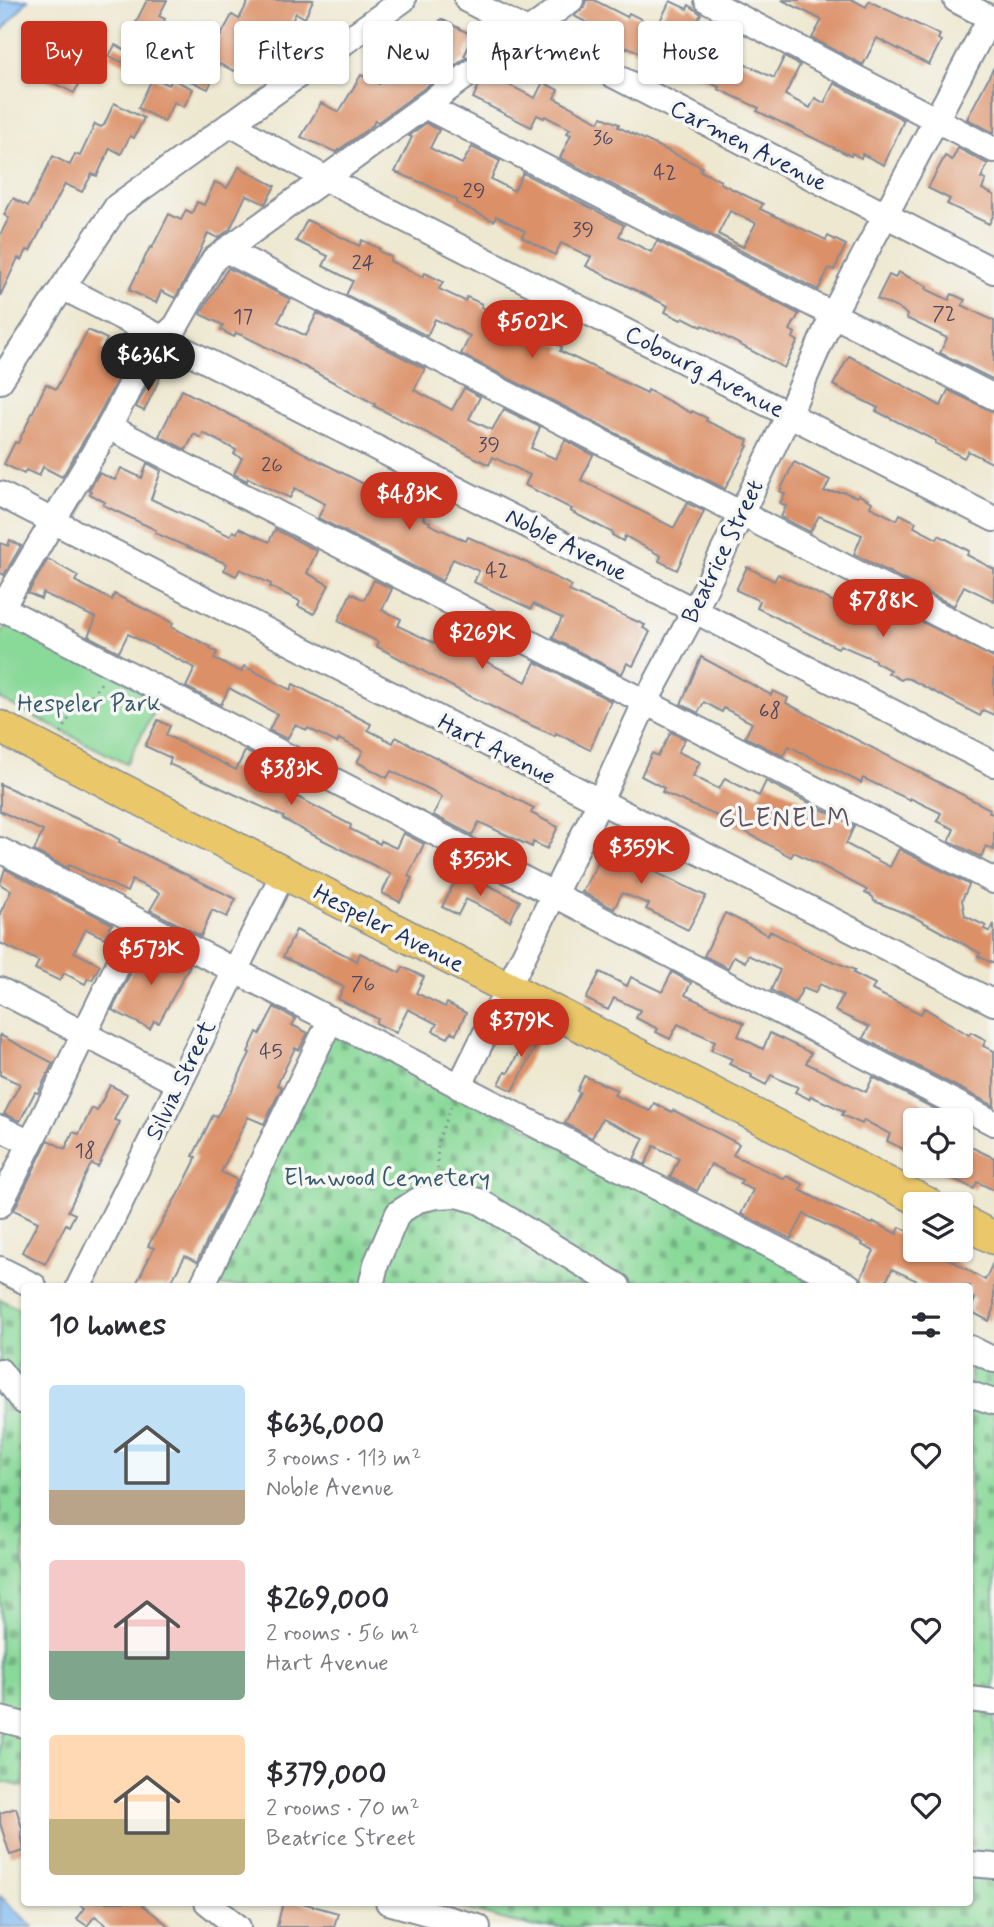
<!DOCTYPE html>
<html lang="en">
<head>
<meta charset="utf-8">
<style>
	:root { --surface:#fff; --page:#f2f2f3; --text:#2b2b33; --muted:#7c7c81; --accent:#c8321e }
	body { margin:0; font-family:Mynerve,sans-serif; background:var(--page); color:var(--text); height:100vh; display:flex; flex-direction:column; font-size:26px; white-space:nowrap }
	* { box-sizing:border-box; margin:0 }
	p { font-size:23px; color:var(--muted) }
	.icon { flex:none; width:38px; height:38px; fill:none; stroke:currentColor; stroke-width:2; stroke-linecap:round; stroke-linejoin:round }
	.map { position:relative; flex:1; overflow:hidden }
	.side { position:absolute; left:21px; top:1283px; width:952px; height:623px; display:flex; flex-direction:column; background:var(--surface); border-radius:7px; box-shadow:0 2px 5px #0004 }
	.side>* { flex:none }
	.top-card { position:absolute; left:21px; top:21px; width:952px; height:63px; display:flex; gap:14px }
	.fabs { position:absolute; left:903px; top:1108px; display:grid; gap:14px }
	.fabs a { display:grid; place-items:center; width:70px; height:70px; border-radius:7px; background:var(--surface); box-shadow:0 2px 5px #0004; font-size:35px }
	.price { position:absolute; translate:-50% -60px; padding:0 16px; border-radius:24px; background:var(--accent); color:#fff; font-size:23px; line-height:46px; filter:drop-shadow(0 2px 4px #0008) }
	.price::after { content:''; position:absolute; left:50%; top:42px; width:21px; height:16px; margin-left:-10px; background:inherit; clip-path:polygon(0 0,100% 0,50% 100%) }
	.price.current { background:#222; color:#fff }
	ul { padding:0; list-style:none }
	li { display:flex; align-items:center; gap:21px; height:175px; padding:0 28px }
	li span { display:grid; place-items:center; flex:none; width:196px; height:140px; border-radius:7px; color:#555 }
	li>.icon { margin-inline-start:auto }
	span .icon { width:84px; height:84px; fill:#fffc; stroke-width:1 }
	li b { font-size:30px }
	h2 { display:flex; justify-content:space-between; align-items:center; height:84px; padding:0 28px; font-size:30px }
	.chip { padding:0 24px; border-radius:7px; background:var(--surface); box-shadow:0 2px 5px #0004; font-size:24px; line-height:63px }
	.chip.current { background:var(--accent); color:#fff }
	.map>svg:first-child { display:block }
</style>
</head>
<body>
<div class="map">
<svg width="994" height="1927" viewBox="0 0 994 1927">
	<defs>
		<pattern id="cemetery-stones" width="16" height="16" patternUnits="userSpaceOnUse" patternTransform="scale(1.75)"><rect width="16" height="16" fill="#89d999"/><path d="M2 7V4a2 2 0 0 1 4 0v3zM10 15v-3a2 2 0 0 1 4 0v3z" fill="#6fb080"/></pattern>
	</defs>
	<rect width="100%" height="100%" fill="#f6f6f2"/>
	<filter id="ink" filterUnits="userSpaceOnUse"><feTurbulence type="fractalNoise" baseFrequency=".0143" numOctaves="2"/><feDisplacementMap in="SourceGraphic" scale="14" xChannelSelector="R" yChannelSelector="G"/><feConvolveMatrix kernelMatrix="1 2 1 2 8 2 1 2 1" color-interpolation-filters="sRGB"/></filter>
	<filter id="wash" filterUnits="userSpaceOnUse"><feTurbulence type="fractalNoise" baseFrequency=".00686" numOctaves="4" result="noise"/><feDisplacementMap in="SourceGraphic" scale="28" xChannelSelector="R" yChannelSelector="G"/><feGaussianBlur stdDeviation="1.57" result="paint"/><feColorMatrix in="noise" values="0 0 0 0 0 0 0 0 0 0 0 0 0 0 0 0 0 1.4 0 .05"/><feComposite in="paint" operator="in"/></filter>
	<g filter="url(#wash)">
		<rect width="100%" height="100%" fill="#eee8d0"/>
		<!-- cemetery -->
		<g fill="url(#cemetery-stones)" stroke="#52847c" stroke-width="2">
			<path d="M335,1029l501,257h-625z"/>
			<path d="M0,1299l24,13v475l-24,-6z"/>
			<path d="M970,1355l24,12v560h-463l-90,-25h529z"/>
		</g>
		<!-- park -->
		<path fill="#89d999" stroke="#52847c" stroke-width="2" d="M9,619l152,80 -35,65 -126,-65v-63z"/>
		<!-- water -->
		<g fill="#82bbf3" stroke="#4e75a8" stroke-width="2">
			<path d="M0,0h28l-28,33z"/>
			<path d="M0,1896l33,31h-33z"/>
		</g>
		<g id="blocks">
			<!-- building -->
			<g fill="#db9067" fill-rule="evenodd">
				<path d="M147,0h20l-8,16 6,3 -7,14 -22,-11z"/>
				<path d="M249,0h64l-8,18 -9,-5 -13,25 -13,-6 -12,22 -12,-6 -12,23 -14,-7 -12,25 -22,-10 9,-19 10,5 27,-50 7,4z"/>
				<path d="M586,0h8l33,17 2,-4 28,14 13,-26 17,8 2,-4 12,9 -12,23 31,15 1,-3 21,11 -1,2 33,16 10,-21 16,8 -15,30 25,13 5,-10 9,5 10,-20 70,37 -20,45 -22,-11 -1,4 -9,-5 -1,3 -94,-45 2,-3 -41,-19 1,-2 -23,-12 -1,2 -45,-22 -1,2 -21,-10 -1,2 -18,-10 2,-4 -37,-19 10,-9z"/>
				<path d="M782,0h71l13,7 3,-6 71,34 -2,4 3,2 -12,24 -52,-27 -14,27 -51,-27 10,-18z"/>
				<path d="M441,19l33,17 -10,20 3,1 -89,65 -3,-2 -2,5 -37,27 -35,-15 20,-34 18,9 22,-37 18,9 11,-21 5,3 9,-17 8,4 10,-21 10,5z"/>
				<path d="M115,45l34,17 -5,11 -35,-17z"/>
				<path d="M45,65l35,17 -6,11 -35,-17z"/>
				<path d="M994,67v66l-27,-14z"/>
				<path d="M491,76l44,22 8,-16 15,8 -4,8 45,24 3,-5 17,7 -1,3 84,40 -2,4 21,10 -1,2 43,21 -3,5 66,31 2,-4 18,9 -12,25 -5,-2 -11,22 -258,-132 11,-23 -4,-2 3,-4 -25,-13 -1,2 -7,-3 -6,12 -58,-29 6,-13zM730,211l26,12 -13,24 -25,-13z"/>
				<path d="M153,77l16,8 3,-6 21,10 -9,18 -10,-5 -10,20 -26,-14z"/>
				<path d="M114,103l30,15 -10,20 -4,-2 -9,18 -11,-6 -13,28 -5,-2 -10,18 -17,-8 -35,67 -3,-1 -5,10 -4,-2 -18,38v-61l9,-17 -5,-3 9,-17 15,8 25,-50 17,9 5,-11 5,2 15,-32 6,3 3,-2z"/>
				<path d="M426,123l13,7 -9,18 32,16 10,-17 28,14 -9,18 23,12 9,-18 101,52 -5,11 32,16 6,-11 142,73 -9,16 5,3 -2,5 5,3 -14,27 -81,-43 -1,2 -19,-10 -2,3 -16,-8 3,-6 -82,-40 5,-9 -30,-14 -6,12 -33,-18 3,-6 -29,-15 -2,5 -38,-18 1,-3 -32,-16 -30,-12 17,-35 -3,-1z"/>
				<path d="M958,148l30,16 -7,14 5,2 -4,9 12,6v19l-5,10 -42,-20 3,-5 -22,-11 17,-32 7,4z"/>
				<path d="M239,167l36,19 -10,18 -19,-9 -16,34 -12,9 -10,-5 -15,33 -18,32 -14,-7 -5,12 -27,-13 21,-43 2,1 17,-34 12,6 5,-10 6,3 5,-11 7,3 11,-23 12,6z"/>
				<path d="M307,220l52,26 3,-6 18,9 -1,2 12,6 -1,4 32,16 3,-4 18,9 -4,7 26,12 2,-4 15,7 -1,3 25,12 1,-3 55,31 -2,4 87,42 1,-3 43,23 1,-2 15,7 -1,3 42,19 -2,5 2,1 -23,43 -264,-135 9,-18 -12,-6 -23,-11 -8,17 -81,-41 7,-14 -30,-15 5,-10 -32,-15z"/>
				<path d="M228,268l62,31 -12,23 28,14 11,-23 108,56 -11,21 38,20 12,-22 16,9 -11,22 23,11 12,-21 36,18 -9,21 25,11 9,-19 28,15 -12,25 93,48 13,-25 17,8 -27,59 -18,-9 2,-5 -36,-20 -2,5 -11,-6 1,-2 -43,-22 2,-2 -47,-24 5,-10 -37,-18 -4,8 -115,-59 1,-2 -89,-47 -42,-21 -8,-3 -2,4 -13,-7 2,-5 -23,-11z"/>
				<path d="M898,272l29,14 -1,3 23,11 3,-6 13,6 -3,5 32,16v59l-54,-27 7,-15 -41,-20 1,-3 -5,-5 -25,-11 12,-24 6,3z"/>
				<path d="M88,330l19,9 -5,10 25,12 -31,59 -34,57 -19,-10 -4,9 -13,-6 -2,4 -20,-10 11,-22 3,1 28,-59 10,5z"/>
				<path d="M849,356l92,50 7,-16 46,22v52l-26,-13 -4,7 -29,-15 1,-2 -60,-30 2,-3 -45,-23z"/>
				<path d="M153,375l7,3 -16,33 -8,-4z"/>
				<path d="M182,390l211,109 32,14 -2,6 7,3 -1,2 37,17 2,-4 57,25 47,24 -3,5 76,34 -2,3 7,4 -17,34 -6,-3 -5,11 -70,-36 10,-20 -29,-14 -2,5 -57,-27 5,-11 -26,-12 -11,22 -124,-63 7,-14 -30,-16 -5,10 -42,-20 -1,3 -13,-7 8,-16 -8,-4 2,-4 -33,-17 -2,5 -7,-4 -8,16 -27,-14z"/>
				<path d="M794,462l36,18 -6,12h20l13,5 2,-2 13,7 -2,5 27,13 3,-6 16,8 -2,5 23,12 2,-4 30,16 -2,4 27,14v32l-30,-15 -10,20 -100,-52 8,-19 -43,-19 -9,16 -29,-15 5,-11 -6,-3 5,-9 -5,-3z"/>
				<path d="M147,463l14,8 -10,28 79,37 3,-5 4,2 2,-5 30,14 6,-13 42,22 -10,22 22,12 -15,29 -16,-8 2,-4 -2,-2 -28,-13 1,-3 -31,-15 -4,7 -12,-6 3,-6 -72,-31 1,-3 -53,-25 2,-3 -15,-8 1,-3 -2,-1 10,-17 16,7 6,-12 21,10z"/>
				<path d="M10,540l11,6 -17,29 -4,-2v-30l8,3z"/>
				<path d="M48,559l30,17 -3,5 31,16 6,3 2,-6 59,29 -2,4 40,20 -1,2 7,3 -3,7 27,13 3,-6 47,24 2,-6 78,40 -3,6 25,13 3,-6 138,71 -3,5 27,14 -11,22 -14,-7 -1,5 -53,-25 -7,13 -39,-20 9,-18 -11,-7 -40,-19 -4,7 -30,-16 6,-11 -24,-12 -2,4 -29,-15 -1,2 -12,-5 -8,14 -18,-9 8,-16 -48,-26 -8,17 -35,-18 9,-19 -67,-34 -9,18 -31,-16 8,-18 -53,-25 -2,6 -13,-6z"/>
				<path d="M747,567l27,14 4,-7 72,36 9,-20 135,68v57l-11,-5 -3,6 -70,-37 -6,-1 -3,2 -13,-7 2,-3 -15,-8v-2l-35,-15 -2,3 -81,-40 3,-7 -24,-11z"/>
				<path d="M374,580l18,9 -10,21 19,9 -3,7 36,17 12,-27 48,25 -9,20 41,21 9,-20 76,39 -21,49 -34,-17 -1,3 -34,-15 -55,-27 -90,-48 2,-4 -40,-21 13,-28 13,7z"/>
				<path d="M701,657l70,38 2,-4 15,7 -2,5 204,106 -1,3 5,3v35l-8,-4 -5,11 -32,-16 5,-12 -17,-8 4,-8 -31,-15v2l-47,-22 -2,5 -72,-37 -6,10 -38,-19 7,-14 -28,-15 -2,4 -18,-10 -6,11 -17,-9z"/>
				<path d="M158,720l12,6 -4,9 70,35 9,-19 47,24 -8,15 67,35 -1,4 30,15 1,-3 15,7 7,-15 21,11 -16,32 4,2 -12,24 -18,-9 9,-19 -86,-43 -22,-12 1,-2 -115,-53 2,-6 -26,-12z"/>
				<path d="M671,732l14,7 -7,13 22,10 -7,14 26,13 6,-11 34,18 7,-15 88,45 -8,18 44,23 9,-18 69,35 1,1 -7,15 3,16 21,10 -2,3 6,3 4,-8v40l-16,-8 2,-3 -24,-13 -42,-23 -40,-16 -1,-4 -8,-4 2,-3 -45,-24 -28,-14 -3,5 -74,-41 -55,-24 2,-4 -23,-12 11,-23 6,3z"/>
				<path d="M0,784l104,47 16,9 -1,2 117,57 -9,18 -15,-7 -11,26 -51,-26 10,-17 -28,-13 -5,12 -58,-27 -1,3 -34,-17 9,-20 -43,-20z"/>
				<path d="M611,837l15,7 -3,6 24,11 -3,6 62,29 -18,34 -42,-21 3,-5 -27,-11 -8,16 -32,-17z"/>
				<path d="M5,869l107,55 -8,14 -18,-9 -12,23 26,13 -8,15 -4,-2 -3,6 -21,-11 -4,8 -25,-12 4,-8 -39,-18v-30l11,-22 -11,-7z"/>
				<path d="M468,875l52,26 -10,20 -44,-22 -8,16 -16,-8 14,-28 8,4z"/>
				<path d="M725,913l43,22 2,-4 45,23 40,16 -2,3 22,11 -3,6 49,24 3,-6 45,27 2,-3 15,8 -3,6 11,5v55l-131,-68 6,-11 -34,-16 8,-16 -23,-11 -5,9 -12,-5 -8,15 -24,-13 9,-20 -32,-15 -3,7 -11,-6 -6,12 -24,-12z"/>
				<path d="M296,930l61,31 3,-8 40,20 3,-6 21,10 -8,16 29,14 2,-4 19,10 -10,21 -5,-2 -3,6 -15,-7 4,-7 -29,-15 -12,24 -20,-10 2,-4 -40,-20 6,-12 -61,-30z"/>
				<path d="M153,945l37,20 -31,58 -5,-2 -4,8 -38,-19 25,-50z"/>
				<path d="M600,972l27,14 4,-9 31,15 10,-20 19,11 -6,12 59,28 -6,13 25,13 7,-16 41,20 -5,10 60,29 7,-15 66,34 -4,8 -20,-10v46l-28,-14 3,-7 -26,-14 -2,4 -20,-9 2,-4 -33,-15 -2,3 -14,-7 3,-5 -15,-6 -12,-6 -5,10 -15,-8 1,-2 -23,-11 3,-5 -21,-9 4,-9 -37,-17 -8,15 -14,-7 2,-3 -22,-11 4,-8 -26,-12 -6,12 -22,-11z"/>
				<path d="M274,1007l22,12 -4,6 16,8 -9,17 -4,-2 -18,37 5,2 -18,37 -16,-7 -27,55 16,8 -40,82 -12,-6 -16,30h-34l19,-38 -6,-2 34,-59 12,-24 2,-6 -3,-1 20,-41 4,1 16,-28 17,-35 -2,-1 9,-20 3,2z"/>
				<path d="M524,1028l17,8 -28,55 -14,-7 6,-12 3,1 13,-25 -6,-2z"/>
				<path d="M0,1035l53,28 -15,30 -3,-1 -15,29 -16,-7 16,-30 -20,-9z"/>
				<path d="M584,1076l33,14 -3,5 36,16 4,-8 18,9 1,-2 66,34 -6,11 51,24 2,-3 17,8 -3,6 27,14 45,20 2,-2 23,12 3,-7 15,7v16h14l11,4 45,26 9,-19v49l-5,11 -19,-10 5,-12 -5,-3v-10h-42l-36,-17 -8,17h-12l-9,-4 -2,-5 13,-26 -12,-6 1,-2 -59,-29 -13,25 -50,-25 12,-24 -13,-6 2,-4 -31,-16 -14,27 -27,-14 9,-19 -25,-12 -9,19 -11,-6 10,-21 -42,-19 -10,19 -27,-15 15,-31 -3,-1z"/>
				<path d="M110,1085l17,9 -13,26 6,2 -22,45 -6,-3 -3,4 -21,43 7,3 -6,12 -3,-2 -21,40 -23,-12 16,-30 -24,-12 34,-70 17,9 8,-17 6,2 13,-26 5,3z"/>
				<path d="M971,1147l23,11v32l-17,-8 -3,7 -46,-23h33v-18l8,4z"/>
				<path d="M16,1808l7,23 -2,1 3,19 -14,4 -10,-32v-10z"/>
				<path d="M77,1902h62l31,25h-61l-14,-11 -8,10 -10,-7 8,-11z"/>
				<path d="M283,1902h16l39,11 -4,14h-57z"/>
			</g>
		</g>
	</g>
	<g filter="url(#ink)">
		<use href="#blocks" fill-opacity="0" stroke="#848c97" stroke-width="2"/>
		<g fill="none" stroke-linecap="round" stroke-linejoin="round">
			<defs>
				<g id="minor">
					<path d="M467,0l527,271"/>
					<path d="M707,0l287,150"/>
					<path d="M956,0l38,20"/>
					<path d="M425,106l569,291"/>
					<path d="M231,124l93,54 670,341"/>
					<path d="M226,250l768,393"/>
					<path d="M64,288l930,476"/>
					<path d="M0,381l117,-175 286,-206"/>
					<path d="M109,427l885,454"/>
					<path d="M0,494l994,509"/>
					<path d="M2,608l992,515"/>
					<path d="M0,611l109,-184 40,-77 27,-24 38,-67 357,-259"/>
					<path d="M0,850l849,436"/>
					<path d="M0,990l178,93"/>
					<path d="M459,1087l141,-286 45,-98 50,-93 94,-196 44,-100 157,-296"/>
					<path d="M0,1128l30,15"/>
					<path d="M0,1205l139,-283"/>
					<path d="M0,1269l34,17"/>
					<path d="M79,1286l204,-412"/>
					<path d="M202,1286l129,-267"/>
					<path d="M371,1286l5,-22 22,-51 20,-13 19,-4 20,-1 22,6 139,85"/>
					<path d="M970,1348l24,12"/>
					<path d="M0,1371l24,31"/>
					<path d="M970,1394l24,8"/>
					<path d="M970,1699l24,3"/>
					<path d="M0,1719l24,6"/>
					<path d="M970,1864l24,2"/>
					<path d="M207,1902l31,25"/>
					<path d="M388,1902l90,25"/>
				</g>
				<g id="major">
					<path d="M0,727l928,477"/>
					<path d="M961,1221l33,17"/>
				</g>
			</defs>
			<!-- minor casing -->
			<use href="#minor" stroke="#848c97" stroke-width="28"/>
			<!-- major casing -->
			<use href="#major" stroke="#848c97" stroke-width="35"/>
			<!-- path -->
			<g stroke="#848c97" stroke-width="2.5" stroke-dasharray="2 5" stroke-linecap="butt">
				<path d="M61,733l13,-24 19,-15 9,-12"/>
				<path d="M437,1176l1,-34 14,-38"/>
			</g>
			<!-- minor -->
			<use href="#minor" stroke="#fff" stroke-width="24"/>
			<!-- major -->
			<use href="#major" stroke="#eac769" stroke-width="32"/>
		</g>
	</g>
	<g text-anchor="middle" stroke-width="7" stroke-linejoin="round" paint-order="stroke">
		<!-- number labels -->
		<g font-size="21" fill="#4b4760">
			<text x="603" y="144">36</text>
			<text x="665" y="179">42</text>
			<text x="474" y="197">29</text>
			<text x="583" y="236">39</text>
			<text x="363" y="269">24</text>
			<text x="944" y="320">72</text>
			<text x="243" y="323">17</text>
			<text x="489" y="451">39</text>
			<text x="272" y="471">26</text>
			<text x="497" y="577">42</text>
			<text x="770" y="717">68</text>
			<text x="363" y="990">76</text>
			<text x="271" y="1058">45</text>
			<text x="85" y="1157">18</text>
		</g>
		<!-- street labels -->
		<g font-size="24" fill="#1b2f5e" stroke="#f6f6f2">
			<text transform="translate(749 145) rotate(27)" y="8">Carmen Avenue</text>
			<text transform="translate(705 371) rotate(27)" y="8">Cobourg Avenue</text>
			<text transform="translate(567 544) rotate(27)" y="8">Noble Avenue</text>
			<text transform="translate(722 551) rotate(-64)" y="8">Beatrice Street</text>
			<text transform="translate(497 749) rotate(27)" y="8">Hart Avenue</text>
			<text transform="translate(389 928) rotate(27)" y="8">Hespeler Avenue</text>
			<text transform="translate(180 1080) rotate(-64)" y="8">Silvia Street</text>
		</g>
		<!-- park labels -->
		<g font-size="24" fill="#365a6d" stroke="#f6f6f2">
			<text x="89" y="711">Hespeler Park</text>
			<text x="387" y="1185">Elmwood Cemetery</text>
		</g>
		<!-- neighbourhood labels -->
		<g font-size="26" letter-spacing="2" fill="#5e5161" stroke="#f6f6f2">
			<text x="785" y="826">GLENELM</text>
		</g>
	</g>
</svg>
<div class="fabs">
<a><svg class="icon" aria-label="locate" viewBox="0 0 24 24"><circle cx="12" cy="12" r="6"/><path d="M12 2v4M12 18v4M2 12h4M18 12h4"/></svg></a>
<a><svg class="icon" aria-label="layers" viewBox="0 0 24 24"><path d="M12 4l9 5-9 5-9-5zM3 14l9 5 9-5"/></svg></a>
</div>
<b class="price" style="left:532px;top:360px">$502K</b>
<b class="price current" style="left:148px;top:393px">$636K</b>
<b class="price" style="left:409px;top:532px">$483K</b>
<b class="price" style="left:883px;top:639px">$788K</b>
<b class="price" style="left:482px;top:671px">$269K</b>
<b class="price" style="left:291px;top:807px">$383K</b>
<b class="price" style="left:641px;top:886px">$359K</b>
<b class="price" style="left:480px;top:898px">$353K</b>
<b class="price" style="left:151px;top:987px">$573K</b>
<b class="price" style="left:521px;top:1059px">$379K</b>
<div class="top-card">
<a class="chip current">Buy</a>
<a class="chip">Rent</a>
<a class="chip">Filters</a>
<a class="chip">New</a>
<a class="chip">Apartment</a>
<a class="chip">House</a>
</div>
<section class="side">
<h2>10 homes<svg class="icon" aria-label="filters" viewBox="0 0 24 24"><path d="M4 7h16M4 17h16"/><circle cx="9" cy="7" r="2"/><circle cx="15" cy="17" r="2"/></svg></h2>
<ul>
<li><span style="background:linear-gradient(#bfe0f5 75%,#b9a48a 0)"><svg class="icon" aria-label="home" viewBox="0 0 24 24"><path d="M3 11l9-7 9 7M6 9v11h12V9"/></svg></span><div><b>$636,000</b><p>3 rooms · 113 m²</p><p>Noble Avenue</p></div><svg class="icon" aria-label="heart" viewBox="0 0 24 24"><path d="M12 20l-8-8c-3-5 5-10 8-4 3-6 11-1 8 4z"/></svg></li>
<li><span style="background:linear-gradient(#f6c9c9 65%,#7fa58c 0)"><svg class="icon" aria-label="home" viewBox="0 0 24 24"><path d="M3 11l9-7 9 7M6 9v11h12V9"/></svg></span><div><b>$269,000</b><p>2 rooms · 56 m²</p><p>Hart Avenue</p></div><svg class="icon" aria-label="heart" viewBox="0 0 24 24"><path d="M12 20l-8-8c-3-5 5-10 8-4 3-6 11-1 8 4z"/></svg></li>
<li><span style="background:linear-gradient(#ffd9b3 60%,#c2b280 0)"><svg class="icon" aria-label="home" viewBox="0 0 24 24"><path d="M3 11l9-7 9 7M6 9v11h12V9"/></svg></span><div><b>$379,000</b><p>2 rooms · 70 m²</p><p>Beatrice Street</p></div><svg class="icon" aria-label="heart" viewBox="0 0 24 24"><path d="M12 20l-8-8c-3-5 5-10 8-4 3-6 11-1 8 4z"/></svg></li>
</ul>
</section>
</div>
</body>
</html>
